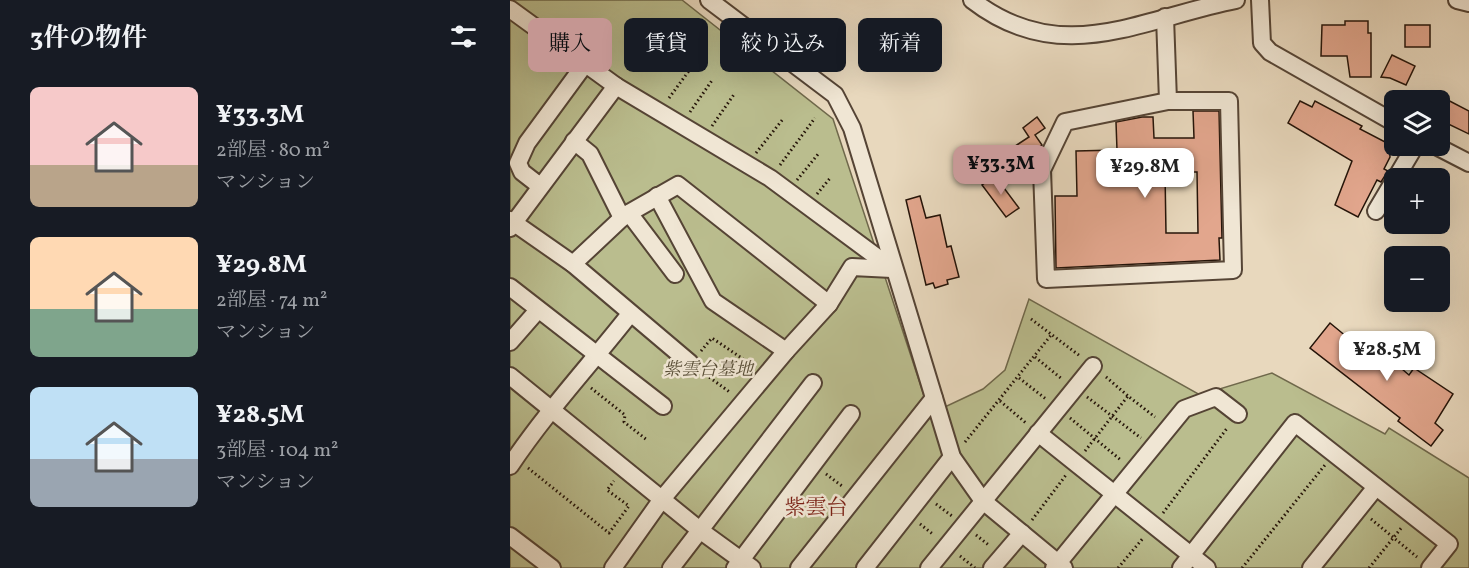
<!DOCTYPE html>
<html lang="ja">
<head>
<meta charset="utf-8">
<style>
	:root { --surface:#171b24; --page:#242831; --text:#f1f3f6; --muted:#9ea1a6; --accent:#c59692 }
	body { margin:0; font-family:Vollkorn,"Noto Serif JP",serif; background:var(--page); color:var(--text); height:100vh; display:flex; flex-direction:column; font-size:22px; white-space:nowrap }
	* { box-sizing:border-box; margin:0 }
	p { font-size:20px; color:var(--muted) }
	.icon { flex:none; width:33px; height:33px; fill:none; stroke:currentColor; stroke-width:2; stroke-linecap:round; stroke-linejoin:round }
	.map { position:relative; flex:1; overflow:hidden }
	.drawer { display:flex; flex-direction:column; background:var(--surface); width:510px }
	.drawer>* { flex:none }
	.guide { position:absolute; left:18px; top:18px; width:570px; height:54px; display:flex; gap:12px }
	.buttons { position:absolute; left:874px; top:90px; display:grid; gap:12px }
	.buttons a { display:grid; place-items:center; width:66px; height:66px; border-radius:9px; background:var(--surface); box-shadow:0 6px 24px #0002; font-size:30px }
	.price { position:absolute; translate:-50% -51px; padding:0 14px; border-radius:12px; background:#fff; color:#222; font-size:20px; line-height:39px; filter:drop-shadow(0 2px 3px #0008) }
	.price::after { content:''; position:absolute; left:50%; top:36px; width:18px; height:14px; margin-left:-9px; background:inherit; clip-path:polygon(0 0,100% 0,50% 100%) }
	.price.on { background:var(--accent); color:#111 }
	ul { padding:0; list-style:none }
	li { display:flex; align-items:center; gap:18px; height:150px; padding:0 30px }
	li span { display:grid; place-items:center; flex:none; width:168px; height:120px; border-radius:9px; color:#555 }
	li>.icon { margin-inline-start:auto }
	span .icon { width:72px; height:72px; fill:#fffc; stroke-width:1 }
	li b { font-size:26px }
	h2 { display:flex; justify-content:space-between; align-items:center; height:72px; padding:0 30px; font-size:26px }
	.pill { padding:0 21px; border-radius:9px; background:var(--surface); box-shadow:0 6px 24px #0002; font-size:21px; line-height:54px }
	.pill.on { background:var(--accent); color:#111 }
	main { display:flex; flex:1; min-height:0 }
	.map>svg:first-child { display:block }
</style>
</head>
<body>
<main>
<section class="drawer">
<h2>3件の物件<svg class="icon" aria-label="filters" viewBox="0 0 24 24"><path d="M4 7h16M4 17h16"/><circle cx="9" cy="7" r="2"/><circle cx="15" cy="17" r="2"/></svg></h2>
<ul>
<li><span style="background:linear-gradient(#f6c9c9 65%,#b9a48a 0)"><svg class="icon" aria-label="home" viewBox="0 0 24 24"><path d="M3 11l9-7 9 7M6 9v11h12V9"/></svg></span><div><b>¥33.3M</b><p>2部屋 · 80 m²</p><p>マンション</p></div></li>
<li><span style="background:linear-gradient(#ffd9b3 60%,#7fa58c 0)"><svg class="icon" aria-label="home" viewBox="0 0 24 24"><path d="M3 11l9-7 9 7M6 9v11h12V9"/></svg></span><div><b>¥29.8M</b><p>2部屋 · 74 m²</p><p>マンション</p></div></li>
<li><span style="background:linear-gradient(#bfe0f5 60%,#9aa5b1 0)"><svg class="icon" aria-label="home" viewBox="0 0 24 24"><path d="M3 11l9-7 9 7M6 9v11h12V9"/></svg></span><div><b>¥28.5M</b><p>3部屋 · 104 m²</p><p>マンション</p></div></li>
</ul>
</section>
<div class="map">
<svg width="959" height="568" viewBox="0 0 959 568">
	<rect width="100%" height="100%" fill="#e8d8bd"/>
	<filter id="stains"><feTurbulence type="fractalNoise" baseFrequency=".00333" numOctaves="4"/><feColorMatrix values="0 0 0 0 .2 0 0 0 0 .09 0 0 0 0 .02 0 0 0 .5 -.17"/></filter>
	<radialGradient id="worn" r=".72"><stop offset=".6" stop-color="#630" stop-opacity="0"/><stop offset="1" stop-color="#630" stop-opacity=".3"/></radialGradient>
	<!-- green -->
	<path fill="#babd8e" stroke="#6f684b" stroke-width="1.5" d="M0,0h172l151,119 97,295 53,-25 22,-19 24,-71 171,96 72,-22 113,61 4,-6 80,50v90h-959z"/>
	<!-- building -->
	<g fill="#e2a68d" stroke="#241308" stroke-width="1.5" fill-rule="evenodd">
		<path d="M835,21h23v12h3v44h-21l-3,-21h-26l1,-31h23z"/>
		<rect x="895" y="25" width="25" height="22"/>
		<path d="M882,55l23,11 -9,19 -16,-7 -9,-1z"/>
		<path d="M930,96l29,15v23l-29,-14z"/>
		<path d="M790,101l12,6 3,-6 47,25 -2,3 29,15 1,13 -6,12 4,2 -7,11 -4,-2 -19,37 -23,-12 17,-44 -64,-38z"/>
		<path d="M683,111h26l3,127h-3l1,22 -164,8 -1,-72h22l-1,-45 41,-1 -1,-28 26,-5h11l1,21h40zM655,172h32l1,61h-32z"/>
		<path d="M527,117l8,11 -10,7 7,10 -30,21 -9,-12 26,-17 -6,-9z"/>
		<path d="M485,176l24,32 -13,9 -24,-32z"/>
		<path d="M410,196l6,22 14,-3 7,32 4,-1 8,31 -12,3 1,4 -13,4 -2,-5 -7,2 -20,-85z"/>
		<path d="M820,323l23,19 7,-9 49,42 5,-7 39,26 -18,29 8,7 -12,16 -33,-25 2,-3 -90,-70z"/>
	</g>
	<g fill="none" stroke-linecap="round" stroke-linejoin="round">
		<defs>
			<g id="minor">
				<path d="M199,0l126,95 17,33 100,329 31,44 81,67"/>
				<path d="M462,0c89,69 168,19 264,0"/>
				<path d="M750,0l2,43 8,9 125,71"/>
				<path d="M947,0l12,3"/>
				<path d="M0,9l106,77 154,92 123,91"/>
				<path d="M655,17l3,84 -103,21 -23,48 4,109 187,-9 -4,-169h-61"/>
				<path d="M64,141l16,13 32,64 7,-5 46,61"/>
				<path d="M926,146l33,17"/>
				<path d="M886,178l19,-32"/>
				<path d="M30,186l-18,-14 -4,-9 9,-20 58,-79"/>
				<path d="M147,196l56,105 73,50"/>
				<path d="M866,211l19,-32"/>
				<path d="M119,213l49,-28 151,119"/>
				<path d="M0,220l63,44 117,99"/>
				<path d="M0,228l106,-142"/>
				<path d="M63,264l49,-46"/>
				<path d="M0,287l153,119"/>
				<path d="M0,342l28,-32"/>
				<path d="M0,376l191,155 51,37"/>
				<path d="M528,433l169,135"/>
				<path d="M0,466c36,-54 80,-101 120,-152"/>
				<path d="M0,536l42,32"/>
				<path d="M103,568l49,-69 124,-148 43,-47 23,-37 40,2"/>
				<path d="M161,568l142,-185"/>
				<path d="M225,568l116,-154"/>
				<path d="M289,568l135,-170"/>
				<path d="M355,568l87,-111"/>
				<path d="M419,568l164,-202"/>
				<path d="M482,568l30,-35"/>
				<path d="M544,568l130,-159 32,-12 22,17"/>
				<path d="M671,568l114,-145 154,121 -19,24"/>
				<path d="M801,568l65,-81"/>
			</g>
		</defs>
		<!-- minor casing -->
		<use href="#minor" stroke="#554435" stroke-width="20"/>
		<!-- path -->
		<g stroke="#241308" stroke-width="3" stroke-dasharray="1.5 3" stroke-linecap="butt">
			<path d="M159,98l22,-30"/>
			<path d="M180,112l23,-33"/>
			<path d="M202,126l23,-33"/>
			<path d="M246,153l27,-34"/>
			<path d="M270,165l35,-47"/>
			<path d="M287,180l22,-27"/>
			<path d="M307,194l14,-17"/>
			<path d="M521,319l49,37"/>
			<path d="M191,351l11,-13 40,27"/>
			<path d="M525,357l27,22"/>
			<path d="M192,372l29,21"/>
			<path d="M596,377l22,19"/>
			<path d="M509,378l27,21"/>
			<path d="M81,388l34,27 -1,7 23,18"/>
			<path d="M577,397l54,41"/>
			<path d="M490,401l26,22"/>
			<path d="M560,418l52,43"/>
			<path d="M455,442l87,-108"/>
			<path d="M575,451l43,-55 27,21"/>
			<path d="M18,468l81,65 20,-27 -22,-16 7,-9"/>
			<path d="M316,474l16,12"/>
			<path d="M426,504l16,12"/>
			<path d="M653,513l65,-86"/>
			<path d="M861,519l46,38"/>
			<path d="M522,520l34,-45"/>
			<path d="M410,524l14,11"/>
			<path d="M466,535l14,11"/>
			<path d="M450,556l15,12"/>
			<path d="M608,568l26,-31"/>
			<path d="M732,568l83,-103"/>
			<path d="M859,568l33,-41"/>
		</g>
		<!-- minor -->
		<use href="#minor" stroke="#f0e6d4" stroke-width="16"/>
	</g>
	<g text-anchor="middle" stroke-width="5" stroke-linejoin="round" paint-order="stroke">
		<!-- park labels -->
		<g font-size="18" font-style="italic" fill="#584e37" stroke="#f0e6d4">
			<text x="198" y="375">紫雲台墓地</text>
		</g>
		<!-- quarter labels -->
		<g font-size="21" fill="#7a1f14" stroke="#f0e6d4">
			<text x="306" y="514">紫雲台</text>
		</g>
	</g>
	<rect width="100%" height="100%" filter="url(#stains)"/>
	<rect width="100%" height="100%" fill="url(#worn)"/>
</svg>
<div class="buttons">
<a><svg class="icon" aria-label="layers" viewBox="0 0 24 24"><path d="M12 4l9 5-9 5-9-5zM3 14l9 5 9-5"/></svg></a>
<a>+</a>
<a>−</a>
</div>
<b class="price on" style="left:491px;top:196px">¥33.3M</b>
<b class="price" style="left:635px;top:199px">¥29.8M</b>
<b class="price" style="left:877px;top:382px">¥28.5M</b>
<div class="guide">
<a class="pill on">購入</a>
<a class="pill">賃貸</a>
<a class="pill">絞り込み</a>
<a class="pill">新着</a>
</div>
</div>
</main>
</body>
</html>
